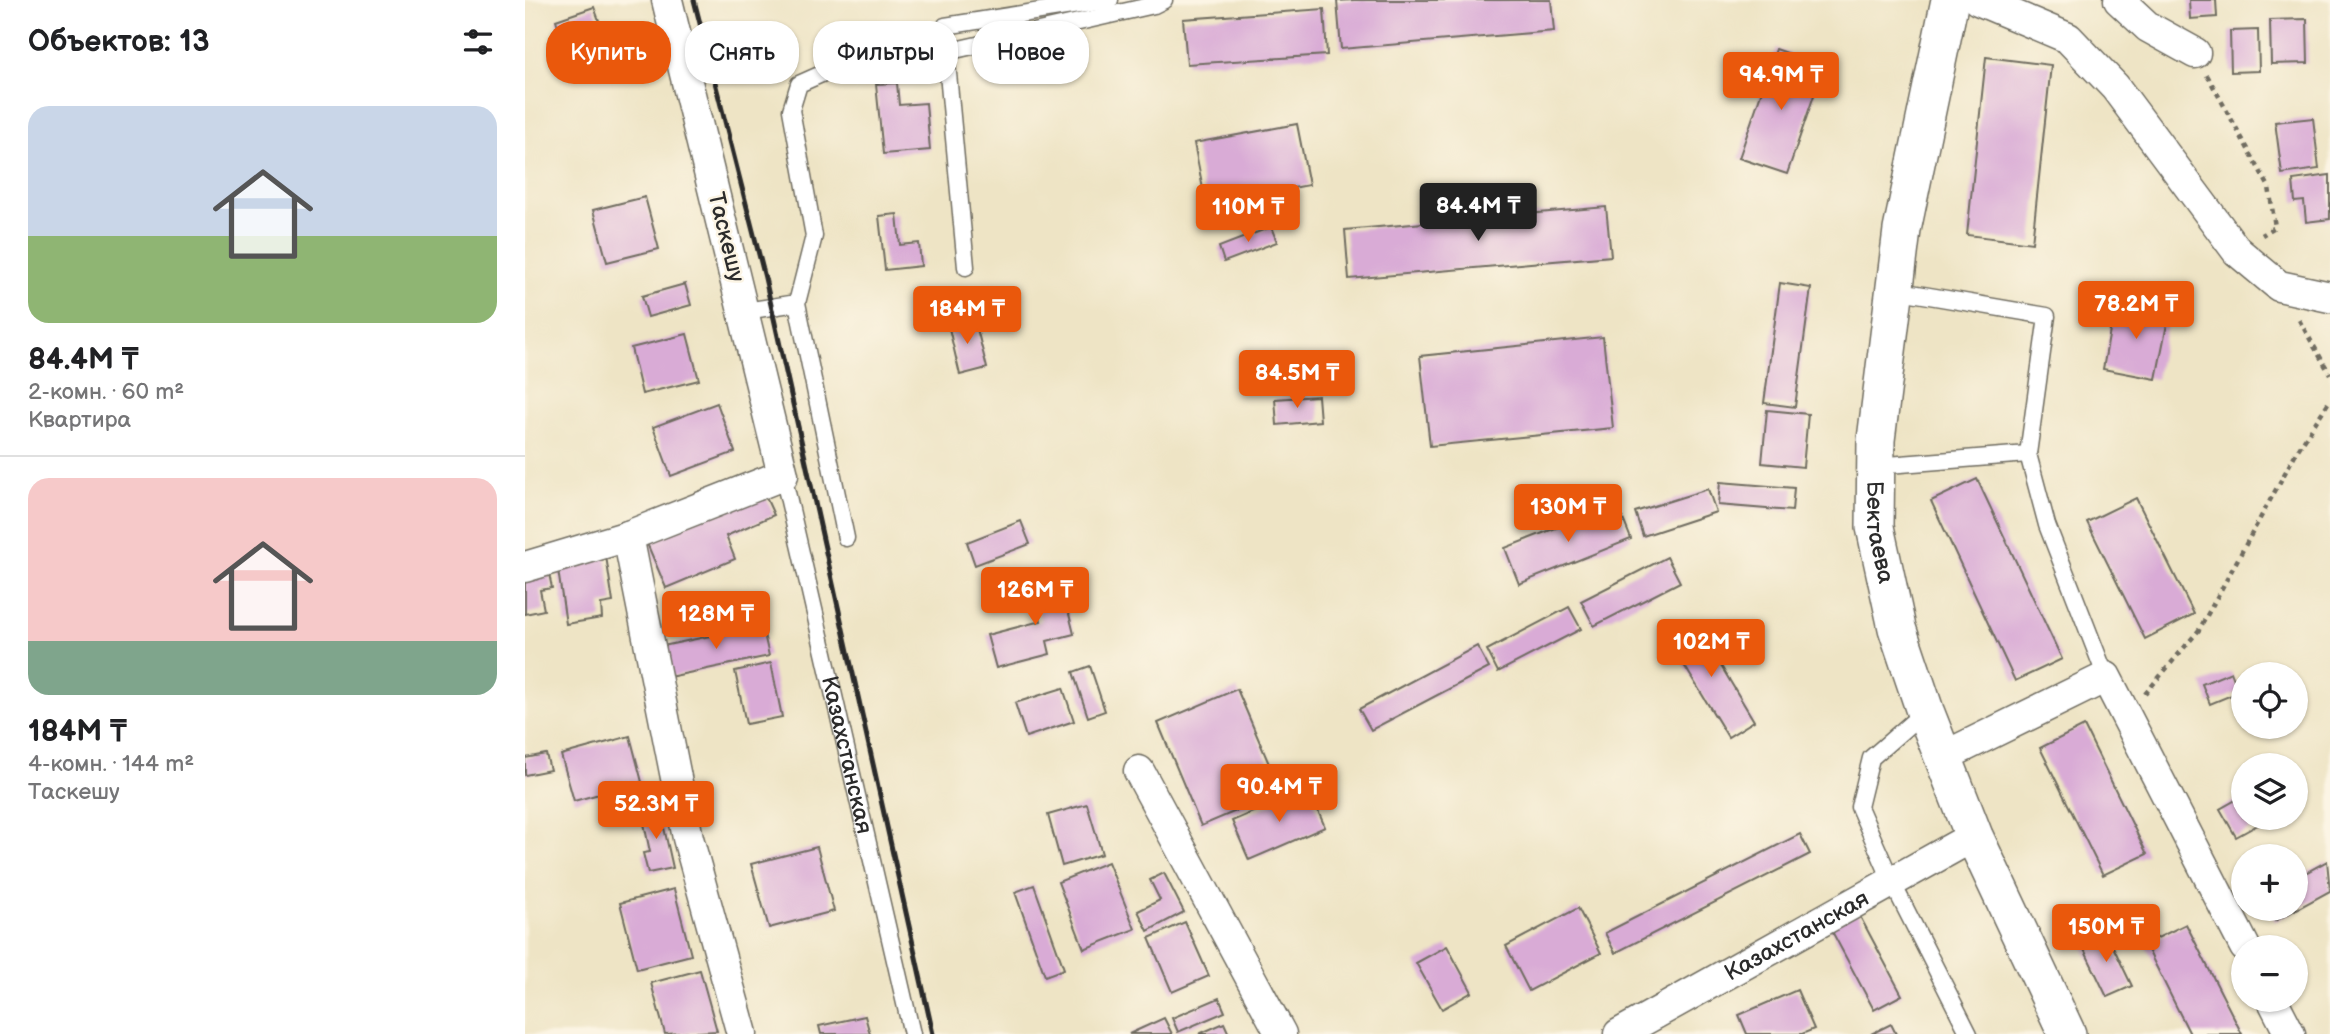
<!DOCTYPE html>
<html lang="ru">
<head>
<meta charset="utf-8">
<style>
	:root { --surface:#fff; --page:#f2f2f2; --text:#202124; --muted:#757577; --line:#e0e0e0; --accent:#ea580c }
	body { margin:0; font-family:"Balsamiq Sans",sans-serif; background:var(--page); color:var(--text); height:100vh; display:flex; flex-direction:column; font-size:26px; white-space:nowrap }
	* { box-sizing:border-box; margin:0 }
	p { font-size:23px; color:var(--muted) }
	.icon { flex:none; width:38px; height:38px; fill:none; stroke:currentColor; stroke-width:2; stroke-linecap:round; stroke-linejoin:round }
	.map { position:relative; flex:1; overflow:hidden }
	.side { display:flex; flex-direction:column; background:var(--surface); width:525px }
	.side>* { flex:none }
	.guide { position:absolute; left:21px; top:21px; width:665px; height:63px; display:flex; gap:14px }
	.buttons { position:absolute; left:1706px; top:662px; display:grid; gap:14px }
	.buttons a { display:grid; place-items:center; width:77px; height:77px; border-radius:50%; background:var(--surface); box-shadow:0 2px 5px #0004; font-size:35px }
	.price { position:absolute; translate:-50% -60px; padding:0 16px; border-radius:7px; background:var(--accent); color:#fff; font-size:23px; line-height:46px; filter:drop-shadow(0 2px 4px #0008) }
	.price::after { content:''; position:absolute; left:50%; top:42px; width:21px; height:16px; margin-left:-10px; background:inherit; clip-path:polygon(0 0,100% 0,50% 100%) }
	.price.current { background:#222; color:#fff }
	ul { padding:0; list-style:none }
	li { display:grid; align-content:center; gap:14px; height:371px; padding:0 28px }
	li+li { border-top:2px solid var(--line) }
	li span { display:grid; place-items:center; height:217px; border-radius:21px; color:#555 }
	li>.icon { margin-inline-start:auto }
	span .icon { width:126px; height:126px; fill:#fffc; stroke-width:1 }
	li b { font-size:30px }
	h2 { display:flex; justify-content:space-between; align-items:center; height:84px; padding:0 28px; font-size:30px }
	.pill { padding:0 24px; border-radius:28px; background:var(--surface); box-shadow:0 2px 5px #0004; font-size:24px; line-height:63px }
	.pill.current { background:var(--accent); color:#fff }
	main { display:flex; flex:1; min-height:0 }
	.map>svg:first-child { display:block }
</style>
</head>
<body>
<main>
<section class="side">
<h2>Объектов: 13<svg class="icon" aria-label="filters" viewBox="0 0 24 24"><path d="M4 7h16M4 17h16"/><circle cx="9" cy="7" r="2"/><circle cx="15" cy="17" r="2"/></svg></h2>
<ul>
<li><span style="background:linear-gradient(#c9d6e8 60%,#8fb573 0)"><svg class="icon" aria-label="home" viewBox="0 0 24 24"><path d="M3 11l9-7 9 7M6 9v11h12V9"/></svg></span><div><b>84.4M ₸</b><p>2-комн. · 60 m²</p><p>Квартира</p></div></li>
<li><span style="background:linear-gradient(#f6c9c9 75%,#7fa58c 0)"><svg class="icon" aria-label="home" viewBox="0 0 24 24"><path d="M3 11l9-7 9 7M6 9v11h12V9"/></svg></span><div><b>184M ₸</b><p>4-комн. · 144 m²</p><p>Таскешу</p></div></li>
</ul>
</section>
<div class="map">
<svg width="1805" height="1034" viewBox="0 0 1805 1034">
	<rect width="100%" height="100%" fill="#fcf5e5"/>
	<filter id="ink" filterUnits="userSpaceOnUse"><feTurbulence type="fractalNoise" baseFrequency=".0143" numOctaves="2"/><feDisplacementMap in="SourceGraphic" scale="14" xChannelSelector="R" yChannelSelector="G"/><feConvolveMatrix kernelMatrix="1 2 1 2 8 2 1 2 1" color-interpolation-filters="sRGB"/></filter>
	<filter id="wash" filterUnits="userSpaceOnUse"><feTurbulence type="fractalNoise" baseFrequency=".00686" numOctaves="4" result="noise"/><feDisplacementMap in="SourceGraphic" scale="28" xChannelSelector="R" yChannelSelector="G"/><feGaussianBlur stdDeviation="1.57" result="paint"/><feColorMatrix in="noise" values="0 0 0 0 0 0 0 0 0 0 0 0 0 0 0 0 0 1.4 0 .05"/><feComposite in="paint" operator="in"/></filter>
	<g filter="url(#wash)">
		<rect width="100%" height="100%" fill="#eee4c5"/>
		<g id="blocks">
			<!-- building -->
			<g fill="#d9abd6">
				<path d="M829,0h197l3,31 -213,18 -4,-48z"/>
				<path d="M1664,0h27l1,17 -27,2z"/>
				<path d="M69,7l13,35 -39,14 -12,-36z"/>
				<path d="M799,9l3,46 -140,9 -4,-45z"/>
				<path d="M1782,19l1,44 -37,1 -1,-44z"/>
				<path d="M1733,30l1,41 -28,1 -1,-41z"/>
				<path d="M1251,49l48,17 -37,108 -48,-16z"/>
				<path d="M1461,57l65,8 -19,178 -65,-8z"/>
				<path d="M372,83l2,22 27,-2 4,47 -47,4 -7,-70z"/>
				<path d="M1788,118l6,51 -37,5 -7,-52z"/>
				<path d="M772,124l12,61 -103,19 -12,-61z"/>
				<path d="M1805,175v44l-24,3 -2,-21 -9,1 -2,-22z"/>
				<path d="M120,197l14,52 -52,13 -14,-52z"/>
				<path d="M1081,207l5,49 -262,23 -4,-49z"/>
				<path d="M372,214l3,31 19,-2 2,23 -36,4 -6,-54z"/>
				<path d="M746,227l6,15 -53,20 -5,-15z"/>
				<path d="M1255,283l31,5 -16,119 -31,-4z"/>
				<path d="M160,284l6,21 -43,12 -6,-21z"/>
				<path d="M1590,303l54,11 -13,65 -53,-10z"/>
				<path d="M449,317l13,51 -27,7 -12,-51z"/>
				<path d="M162,334l12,46 -57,14 -11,-46z"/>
				<path d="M1078,337l10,91 -183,18 -10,-90z"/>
				<path d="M793,396l2,25 -43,4 -2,-26z"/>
				<path d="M192,403l18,49 -64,24 -18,-49z"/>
				<path d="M1242,410l41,4 -5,53 -41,-4z"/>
				<path d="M1452,479l85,180 -47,22 -84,-180z"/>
				<path d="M1195,482l74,6 -2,23 -74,-6z"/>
				<path d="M1183,489l8,23 -73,24 -8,-24z"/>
				<path d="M238,491l11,24 -48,21 9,23 -69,29 -20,-47z"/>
				<path d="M1611,498l58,116 -49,25 -58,-117z"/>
				<path d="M1092,504l14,35 -112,45 -14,-36z"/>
				<path d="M496,521l9,23 -55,21 -8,-23z"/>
				<path d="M81,556l7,46 -12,2 1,14 -36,6 -9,-61z"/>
				<path d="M1142,557l13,25 -86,44 -13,-25z"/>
				<path d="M23,569l4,19 -12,2 4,20 -19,4v-40z"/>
				<path d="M534,574l15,60 -27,7 3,13 -54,14 -9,-33 54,-14 -10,-40z"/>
				<path d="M1044,607l12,22 -83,43 -11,-22z"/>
				<path d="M1169,621l60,100 -26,16 -61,-100z"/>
				<path d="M237,625l7,31 -100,21 -6,-31z"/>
				<path d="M952,646l12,22 -118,62 -12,-21z"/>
				<path d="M246,663l11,54 -36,7 -11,-53z"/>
				<path d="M565,666l15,45 -17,6 -15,-45z"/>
				<path d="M1706,672l8,20 -29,12 -8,-20z"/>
				<path d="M538,688l11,33 -48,16 -11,-34z"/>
				<path d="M712,689l44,103 -80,34 -43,-103z"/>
				<path d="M1559,726l63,128 -44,21 -63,-127z"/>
				<path d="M105,736l12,46 -68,19 -13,-46z"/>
				<path d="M21,754l4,16 -25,5v-17z"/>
				<path d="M783,788l17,39 -76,33 -17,-39z"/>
				<path d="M1718,796v21h29l-36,20 -16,-28z"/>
				<path d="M562,804l15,50 -40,12 -14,-51z"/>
				<path d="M134,805l14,63 -25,5 -5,-20 7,-1 -9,-43z"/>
				<path d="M1275,834l10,20 -195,99 -10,-20z"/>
				<path d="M292,847l17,64 -65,17 -18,-64z"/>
				<path d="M1802,861l3,30 -55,30 -7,-13h28v-30z"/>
				<path d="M583,862l27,67 -51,20 -26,-67z"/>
				<path d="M639,873l20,39 -36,19 -10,-20 22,-11 -10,-20z"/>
				<path d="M509,885l30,84 -19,7 -30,-84z"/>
				<path d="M149,889l17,66 -54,14 -17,-66z"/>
				<path d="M1330,907l47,88 -28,15 -47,-88z"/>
				<path d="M1053,908l23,45 -72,38 -23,-45z"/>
				<path d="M660,922l24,54 -37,16 -23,-54z"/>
				<path d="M1661,924l56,110h-52l-45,-90z"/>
				<path d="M1580,930l27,56 -25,11 -27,-56z"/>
				<path d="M922,946l25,46 -30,17 -26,-46z"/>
				<path d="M175,970l17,61 -52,3 -14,-51z"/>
				<path d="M1272,990l17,39 -12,5h-55l-8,-19z"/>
				<path d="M694,998l6,14 -47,20 -6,-14z"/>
				<path d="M340,1016l5,18h-49l-2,-8z"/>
				<path d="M639,1018l8,16h-43z"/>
				<path d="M699,1023l5,11h-30z"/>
				<path d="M1366,1024l5,10h-25z"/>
			</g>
		</g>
	</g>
	<g filter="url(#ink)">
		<use href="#blocks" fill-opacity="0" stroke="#6f6c61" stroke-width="2"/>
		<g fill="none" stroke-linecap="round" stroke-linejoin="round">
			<defs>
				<g id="service">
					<path d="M420,26l165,-26"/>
					<path d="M421,52l20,215"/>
					<path d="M1369,290l153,26 -19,138 19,71 59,152"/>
					<path d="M220,311l52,-8"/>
					<path d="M1350,466l153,-12"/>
					<path id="s1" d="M258,475l129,559"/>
					<path d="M321,538l-49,-235 17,-67 -23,-126 8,-26 63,-28 84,-4 208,-47 10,-5"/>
					<path d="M1400,711l-54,47 -12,49 33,75 77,152"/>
				</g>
				<g id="minor">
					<path d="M1453,0l90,38 47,49 122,164 42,35 51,11"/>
					<path d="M1594,0l29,27 47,26"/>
					<path d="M103,536l60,302 54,196"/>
					<path d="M0,567l103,-31 155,-61 -116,-475"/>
					<path d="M1418,757l163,-80 139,270"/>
					<path d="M614,771l142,263"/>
					<path d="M1747,999l18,35"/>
					<path id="s2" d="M1094,1034l355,-198"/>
				</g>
				<g id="tertiary">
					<path id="s3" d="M1425,0l-48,230 -26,210 -1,87 22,101 28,83 49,125 93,198"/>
				</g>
			</defs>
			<!-- service casing -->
			<use href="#service" stroke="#6f6c61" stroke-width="19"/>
			<!-- minor casing -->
			<use href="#minor" stroke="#6f6c61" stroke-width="33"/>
			<!-- tertiary casing -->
			<use href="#tertiary" stroke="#6f6c61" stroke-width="40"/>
			<!-- path -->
			<g stroke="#6f6c61" stroke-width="4.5" stroke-dasharray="5 5" stroke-linecap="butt">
				<path d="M1682,75l62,112 6,40 -13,8"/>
				<path d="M1774,320l31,54"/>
				<path d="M1620,694l54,-64 98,-179 33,-51"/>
			</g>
			<!-- service -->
			<use href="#service" stroke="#fff" stroke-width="16"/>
			<!-- minor -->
			<use href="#minor" stroke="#fff" stroke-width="30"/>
			<!-- tertiary -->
			<use href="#tertiary" stroke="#fff" stroke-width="37"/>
			<!-- rail -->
			<path stroke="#2b2b2b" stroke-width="5" d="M169,0l71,278 168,756"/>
		</g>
	</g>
	<g text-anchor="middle" stroke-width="5" stroke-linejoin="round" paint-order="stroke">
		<!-- street labels -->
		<g font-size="23" fill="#2b2b2b" stroke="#fcf5e5">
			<text transform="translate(202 237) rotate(76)" y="8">Таскешу</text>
			<text dy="8" stroke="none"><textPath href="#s3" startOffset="539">Бектаева</textPath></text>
			<text dy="8" stroke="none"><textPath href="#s1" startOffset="287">Казахстанская</textPath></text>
			<text dy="8" stroke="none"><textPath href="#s2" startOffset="203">Казахстанская</textPath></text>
		</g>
	</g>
</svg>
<div class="buttons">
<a><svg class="icon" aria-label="locate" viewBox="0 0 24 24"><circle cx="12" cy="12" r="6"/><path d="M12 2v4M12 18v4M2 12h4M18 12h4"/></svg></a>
<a><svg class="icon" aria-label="layers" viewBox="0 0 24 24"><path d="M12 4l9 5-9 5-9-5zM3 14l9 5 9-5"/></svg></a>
<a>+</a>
<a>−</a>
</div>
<b class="price" style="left:1256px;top:112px">94.9M ₸</b>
<b class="price current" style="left:953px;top:243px">84.4M ₸</b>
<b class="price" style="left:723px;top:244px">110M ₸</b>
<b class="price" style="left:1611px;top:341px">78.2M ₸</b>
<b class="price" style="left:442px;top:346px">184M ₸</b>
<b class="price" style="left:772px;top:410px">84.5M ₸</b>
<b class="price" style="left:1043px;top:544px">130M ₸</b>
<b class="price" style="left:510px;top:627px">126M ₸</b>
<b class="price" style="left:191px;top:651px">128M ₸</b>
<b class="price" style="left:1186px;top:679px">102M ₸</b>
<b class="price" style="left:754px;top:824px">90.4M ₸</b>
<b class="price" style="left:131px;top:841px">52.3M ₸</b>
<b class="price" style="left:1581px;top:964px">150M ₸</b>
<div class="guide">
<a class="pill current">Купить</a>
<a class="pill">Снять</a>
<a class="pill">Фильтры</a>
<a class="pill">Новое</a>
</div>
</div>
</main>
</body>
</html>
